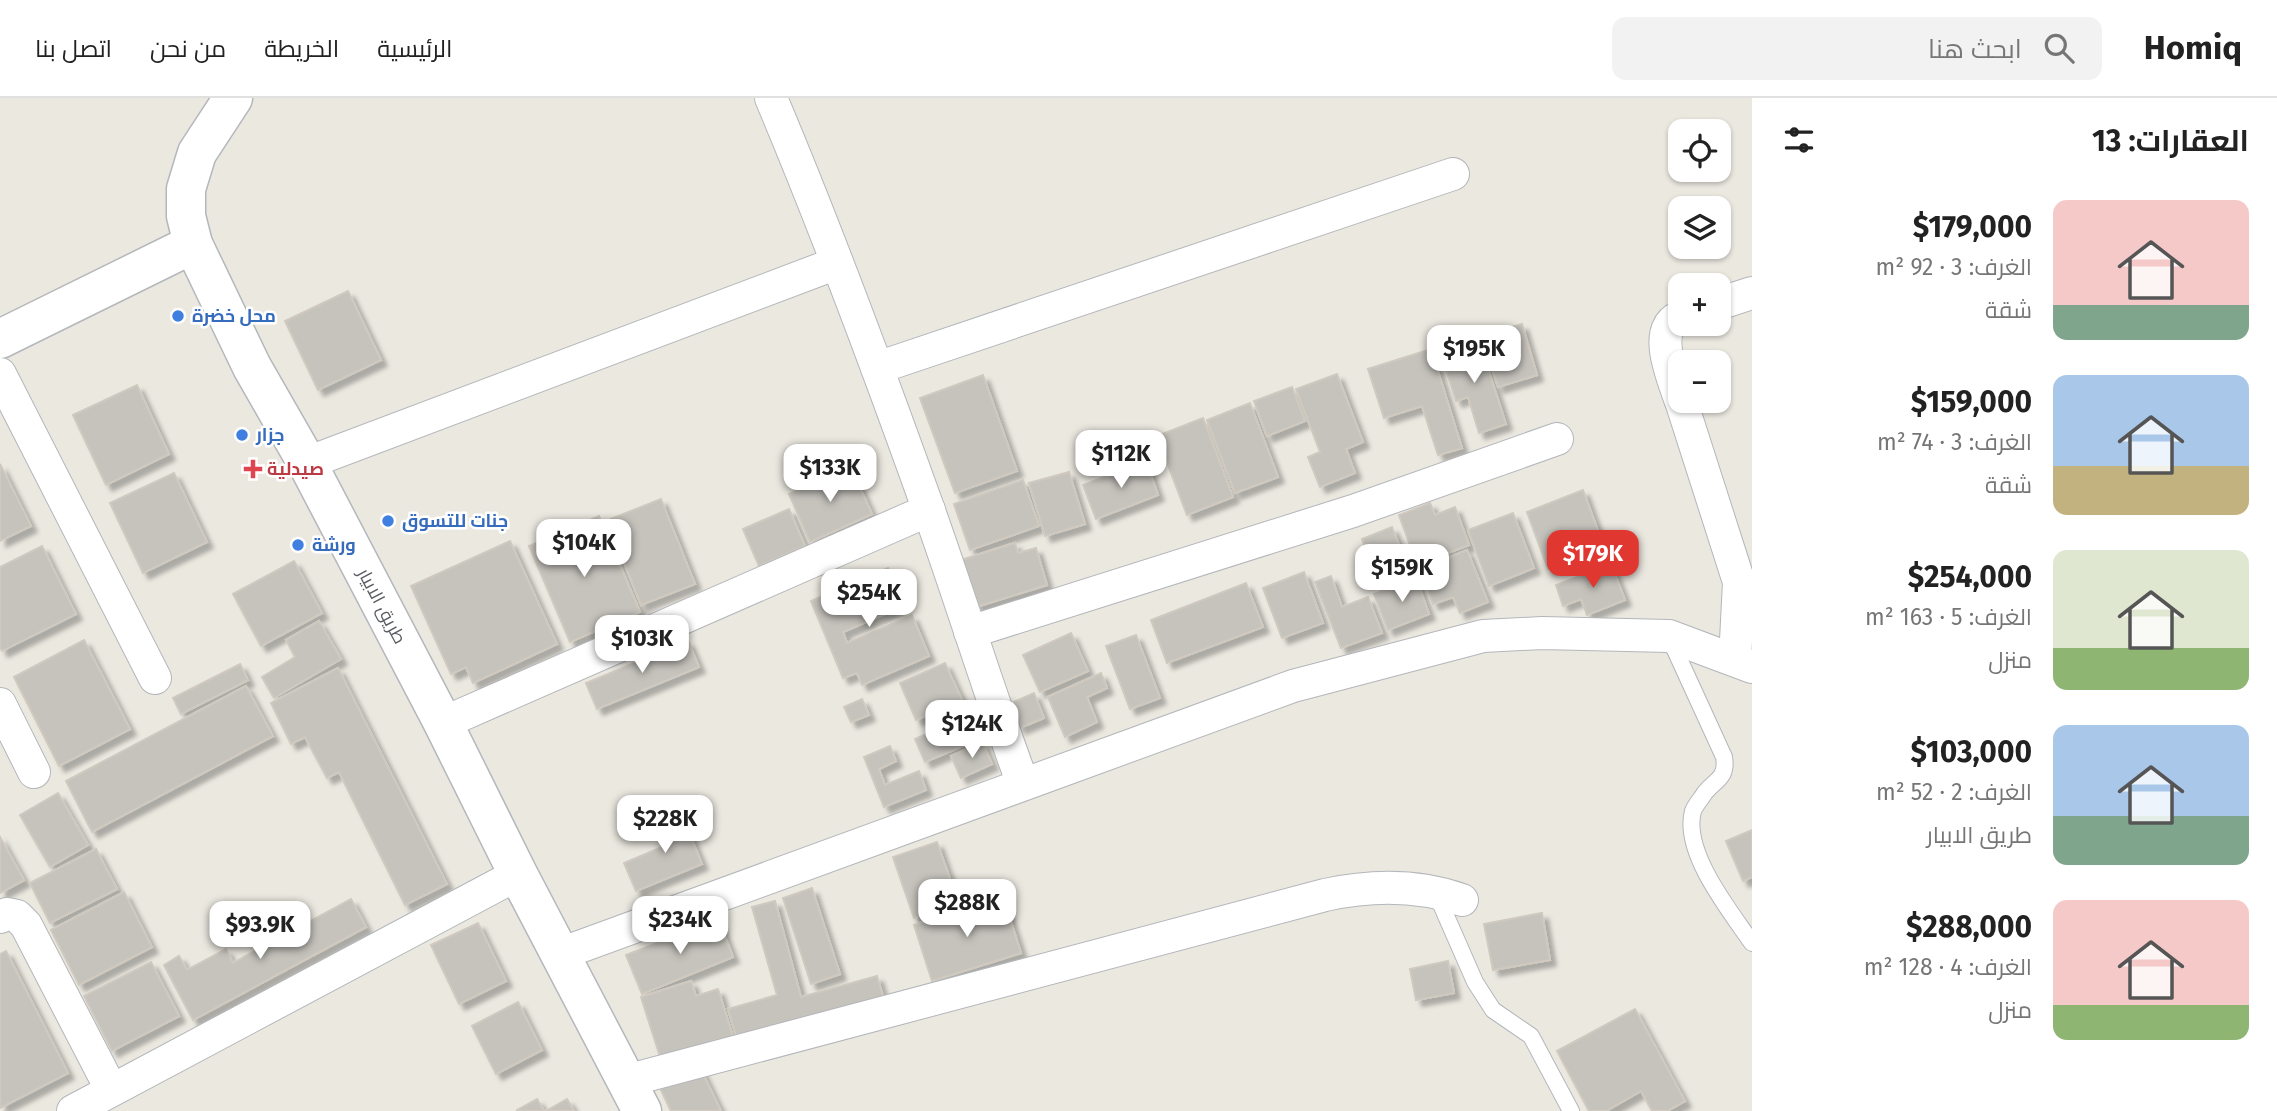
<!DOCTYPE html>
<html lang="ar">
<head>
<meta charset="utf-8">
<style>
	:root { --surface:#fff; --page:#f2f2f2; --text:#222; --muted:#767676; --line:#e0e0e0; --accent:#e03831 }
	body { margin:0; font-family:"Fira Sans",Cairo,sans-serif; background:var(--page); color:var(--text); direction:rtl; height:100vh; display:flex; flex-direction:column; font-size:26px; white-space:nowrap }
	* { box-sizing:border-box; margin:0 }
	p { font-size:23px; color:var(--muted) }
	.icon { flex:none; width:38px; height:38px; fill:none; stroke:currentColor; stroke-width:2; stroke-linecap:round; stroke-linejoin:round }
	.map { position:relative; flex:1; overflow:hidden; direction:ltr }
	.sheet { display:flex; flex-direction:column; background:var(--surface); width:525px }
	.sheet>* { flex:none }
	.tools { position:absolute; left:1668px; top:21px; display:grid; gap:14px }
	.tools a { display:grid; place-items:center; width:63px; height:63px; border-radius:14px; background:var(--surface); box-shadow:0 2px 5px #0004; font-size:35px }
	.price { position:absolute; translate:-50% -60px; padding:0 16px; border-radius:14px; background:#fff; color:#222; font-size:23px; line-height:46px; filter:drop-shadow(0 2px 4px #0008) }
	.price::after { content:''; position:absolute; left:50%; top:42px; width:21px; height:16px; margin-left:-10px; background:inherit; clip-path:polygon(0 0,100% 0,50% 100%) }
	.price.current { background:var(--accent); color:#fff }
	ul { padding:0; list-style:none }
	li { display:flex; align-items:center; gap:21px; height:175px; padding:0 28px }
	li span { display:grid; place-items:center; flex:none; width:196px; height:140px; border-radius:14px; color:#555 }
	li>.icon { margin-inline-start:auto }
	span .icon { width:84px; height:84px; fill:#fffc; stroke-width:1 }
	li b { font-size:30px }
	h2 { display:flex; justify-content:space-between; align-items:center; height:84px; padding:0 28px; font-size:30px }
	header { display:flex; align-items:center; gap:42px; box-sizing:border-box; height:98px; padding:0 35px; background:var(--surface); border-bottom:2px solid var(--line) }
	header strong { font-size:33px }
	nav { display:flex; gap:38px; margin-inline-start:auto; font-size:24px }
	.search { width:490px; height:63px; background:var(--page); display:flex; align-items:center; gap:18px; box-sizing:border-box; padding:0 24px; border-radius:14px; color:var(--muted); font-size:26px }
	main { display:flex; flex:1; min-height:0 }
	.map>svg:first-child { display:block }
</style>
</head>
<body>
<header>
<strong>Homiq</strong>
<div class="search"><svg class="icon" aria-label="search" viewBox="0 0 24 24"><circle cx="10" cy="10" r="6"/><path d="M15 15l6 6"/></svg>ابحث هنا</div>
<nav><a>الرئيسية</a><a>الخريطة</a><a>من نحن</a><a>اتصل بنا</a></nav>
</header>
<main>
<section class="sheet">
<h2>العقارات: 13<svg class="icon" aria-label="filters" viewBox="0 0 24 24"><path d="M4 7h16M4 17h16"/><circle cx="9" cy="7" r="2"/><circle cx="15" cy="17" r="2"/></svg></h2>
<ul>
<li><span style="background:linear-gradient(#f6c9c9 75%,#7fa58c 0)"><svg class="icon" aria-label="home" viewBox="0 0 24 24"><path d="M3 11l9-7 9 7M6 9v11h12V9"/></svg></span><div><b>$179,000</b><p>الغرف: 3 · 92 m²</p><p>شقة</p></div></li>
<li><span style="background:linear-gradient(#a9c7e8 65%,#c2b280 0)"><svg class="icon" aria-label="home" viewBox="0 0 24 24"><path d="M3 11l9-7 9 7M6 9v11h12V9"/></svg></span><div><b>$159,000</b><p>الغرف: 3 · 74 m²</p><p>شقة</p></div></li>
<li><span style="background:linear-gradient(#dfe7d0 70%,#8fb573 0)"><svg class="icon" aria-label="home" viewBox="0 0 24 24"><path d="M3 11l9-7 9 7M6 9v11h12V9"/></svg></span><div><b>$254,000</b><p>الغرف: 5 · 163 m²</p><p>منزل</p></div></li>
<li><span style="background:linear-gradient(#a9c7e8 65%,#7fa58c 0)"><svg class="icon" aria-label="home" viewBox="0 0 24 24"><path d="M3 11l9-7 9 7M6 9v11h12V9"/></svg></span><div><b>$103,000</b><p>الغرف: 2 · 52 m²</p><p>طريق الابيار</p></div></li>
<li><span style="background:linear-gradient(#f6c9c9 75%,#8fb573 0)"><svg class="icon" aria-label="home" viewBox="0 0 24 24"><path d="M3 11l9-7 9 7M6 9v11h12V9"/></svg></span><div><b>$288,000</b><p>الغرف: 4 · 128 m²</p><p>منزل</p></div></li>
</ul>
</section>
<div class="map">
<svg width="1752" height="1013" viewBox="0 0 1752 1013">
	<defs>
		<filter id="shadow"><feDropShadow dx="6" dy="6" stdDeviation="2" flood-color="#0004"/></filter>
	</defs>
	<rect width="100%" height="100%" fill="#ebe8e0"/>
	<!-- building -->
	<g fill="#c6c3bd" stroke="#cfc9bf" stroke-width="2" filter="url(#shadow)">
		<path d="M348,193l33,69 -63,30 -33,-69z"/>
		<path d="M1522,226l15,51 -39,12 -16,-51z"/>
		<path d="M1479,243l27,83 -27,9 -11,-36 -12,4 -15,-47z"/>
		<path d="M1431,251l31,99 -24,7 -16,-49 -38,12 -16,-49z"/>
		<path d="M1337,276l26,68 -17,7 9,24 -35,14 -12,-30 12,-5 -24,-63z"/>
		<path d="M983,277l34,96 -62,22 -35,-95z"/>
		<path d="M137,287l32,69 -63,31 -33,-70z"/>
		<path d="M1292,289l13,34 -38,15 -13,-35z"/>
		<path d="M1250,305l28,74 -43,16 -28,-73z"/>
		<path d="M1203,320l30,79 -46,18 -30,-79z"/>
		<path d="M1146,363l12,34 -62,24 -13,-34z"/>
		<path d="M0,366l31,62 -31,15z"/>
		<path d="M850,368l22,48 -62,28 -21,-48z"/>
		<path d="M1069,374l16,52 -40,12 -16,-53z"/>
		<path d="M174,375l33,69 -64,31 -33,-70z"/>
		<path d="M1023,382l16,46 -69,24 -16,-46z"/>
		<path d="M1583,392l21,57 -56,22 -21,-57z"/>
		<path d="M661,401l34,85 -54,21 -33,-85z"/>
		<path d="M1430,405l5,12 20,-8 14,38 -52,20 -18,-50z"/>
		<path d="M789,411l16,37 -46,20 -16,-37z"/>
		<path d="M1513,415l21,55 -45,18 -21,-56z"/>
		<path d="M599,418l41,96 -70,30 -41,-96z"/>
		<path d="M1392,429l17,44 -31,12 -16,-44z"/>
		<path d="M510,443l47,103 -84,39 -7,-16 -15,7 -40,-88z"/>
		<path d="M1015,445l3,10 18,-5 11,37 -71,22 -15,-47z"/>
		<path d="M42,448l34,68 -74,37 -2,-4v-80z"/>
		<path d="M1467,452l21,52 -28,11 -7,-16 -20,7 -13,-35z"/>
		<path d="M294,463l28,52 -61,33 -28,-52z"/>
		<path d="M1611,466l14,36 -38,15 -6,-16 -18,7 -7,-21z"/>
		<path d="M888,470l15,38 -60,26 4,11 65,-28 17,41 -67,29 -5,-12 -14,5 -32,-77z"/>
		<path d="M1304,474l19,51 -41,15 -19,-50z"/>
		<path d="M1331,478l11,31 26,-10 14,36 -41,15 -26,-66z"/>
		<path d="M1416,480l13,36 -41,16 -14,-36z"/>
		<path d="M1246,485l17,44 -96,36 -16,-43z"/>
		<path d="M319,523l22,38 -67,39 -12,-21 33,-20 -9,-17z"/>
		<path d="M1071,535l17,38 -48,21 -17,-37z"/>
		<path d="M1136,537l24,63 -30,11 -24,-63z"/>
		<path d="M84,542l46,89 -71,37 -45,-89z"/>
		<path d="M688,543l11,26 -102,42 -11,-26z"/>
		<path d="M945,565l17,37 -46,20 -16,-37z"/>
		<path d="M240,566l8,16 -67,34 -8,-16z"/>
		<path d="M338,570l109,216 -42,21 -66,-133 -12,6 -22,-41 -14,7 -20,-41z"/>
		<path d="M1101,575l6,15 -20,9 10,25 -32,15 -17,-40z"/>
		<path d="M246,588l27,50 -181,96 -26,-51z"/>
		<path d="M1034,595l10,25 -24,10 -11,-24z"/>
		<path d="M862,601l7,16 -18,7 -7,-15z"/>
		<path d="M963,620l10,24 -48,20 -10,-23z"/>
		<path d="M982,644l10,22 -31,14 -10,-22z"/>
		<path d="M890,648l6,15 -17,8 6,16 34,-14 7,19 -42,17 -20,-50z"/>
		<path d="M58,695l30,52 -38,22 -30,-52z"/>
		<path d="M681,715l21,51 -66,27 -12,-28 38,-16 -9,-23z"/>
		<path d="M1752,732v47l-9,4 -17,-40z"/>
		<path d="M0,739l24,43 -24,13z"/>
		<path d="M937,744l21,60 -44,16 -21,-61z"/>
		<path d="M96,751l21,40 -67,34 -20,-40z"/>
		<path d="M812,790l28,86 -29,10 -28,-86z"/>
		<path d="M124,794l28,55 -73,38 -28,-55z"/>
		<path d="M1003,799l18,56 -89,28 -18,-56z"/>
		<path d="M351,801l15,28 -173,93 -29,-55 15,-9 8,14 39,-21 7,14z"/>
		<path d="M775,803l26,96 76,-21 6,20 -147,40 -8,-27 49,-14 -25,-88z"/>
		<path d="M1542,815l8,47 -57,10 -9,-46z"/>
		<path d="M718,821l15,38 -91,37 -16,-39z"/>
		<path d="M478,825l28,58 -47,23 -28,-59z"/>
		<path d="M6,853l62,122 -68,35v-154z"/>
		<path d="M1448,863l6,32 -38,7 -6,-31z"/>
		<path d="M151,864l28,54 -67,35 -28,-55z"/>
		<path d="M691,883l5,15 22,-7 16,51 -72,23 -21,-66z"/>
		<path d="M518,904l24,48 -46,24 -24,-48z"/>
		<path d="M1635,911l50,92 -18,10h-15l-11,-20 -35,20h-17l-32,-60z"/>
		<path d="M700,970l21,43h-50l-11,-23z"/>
		<path d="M537,1001l7,12h-27v-1z"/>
		<path d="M567,1001l7,12h-28z"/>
	</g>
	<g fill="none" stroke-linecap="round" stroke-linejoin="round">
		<defs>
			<g id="service">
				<path d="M1670,541l54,118c4,24 -12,23 -22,40 -3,4 -7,9 -9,14 -11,41 37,100 59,132"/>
				<path d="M1436,795l39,89 18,28 38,26 40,75"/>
			</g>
			<g id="minor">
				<path d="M771,0c57,135 108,273 157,410 33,92 61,185 95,276"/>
				<path d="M1718,206l34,-11"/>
				<path d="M1680,219c-29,11 -7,61 0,82"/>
				<path d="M877,270l576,-194"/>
				<path d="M0,276l155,304"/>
				<path d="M1681,303l58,181 -4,78"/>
				<path d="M307,365l530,-200"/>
				<path d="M970,534l383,-121 204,-72"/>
				<path d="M0,606l34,68"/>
				<path d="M443,625l486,-213"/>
				<path d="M0,819l7,-3 10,2 9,9 85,164"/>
				<path d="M560,856l733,-268 190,-50 59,-3 127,3 83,31"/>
				<path d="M626,983l699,-186c46,-10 92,-11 137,5"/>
				<path d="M73,1013l445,-237"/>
			</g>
			<g id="secondary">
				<path d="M233,0l-36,55 -11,36v27l7,28 59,123 55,96 136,260 75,151 124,237"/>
				<path d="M0,241l193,-95"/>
			</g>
		</defs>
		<!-- service casing -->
		<use href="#service" stroke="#b3b6ba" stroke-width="18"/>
		<!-- minor casing -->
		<use href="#minor" stroke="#b3b6ba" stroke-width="34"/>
		<!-- secondary casing -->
		<use href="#secondary" stroke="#b4b7bc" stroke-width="41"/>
		<!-- service -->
		<use href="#service" stroke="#fff" stroke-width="16"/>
		<!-- minor -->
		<use href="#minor" stroke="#fff" stroke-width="32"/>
		<!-- secondary -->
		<use href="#secondary" stroke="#fff" stroke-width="38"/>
	</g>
	<!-- markers -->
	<g fill="#3f7fe0" stroke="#fff" stroke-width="2.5">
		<circle cx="178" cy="218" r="7"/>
		<circle cx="242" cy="337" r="7"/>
		<circle cx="388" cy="423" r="7"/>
		<circle cx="298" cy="447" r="7"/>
	</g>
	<path fill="#e0444e" stroke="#fff" stroke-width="2.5" d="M249.5 360.5h7v7h7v7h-7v7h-7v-7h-7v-7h7z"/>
	<g text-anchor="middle" stroke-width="5" stroke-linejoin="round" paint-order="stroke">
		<!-- shop labels -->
		<g font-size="18" font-weight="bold" fill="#366cbe" stroke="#fff" text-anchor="start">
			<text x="192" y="224">محل خضرة</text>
			<text x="256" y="343">جزار</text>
			<text x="402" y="429">جنات للتسوق</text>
			<text x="312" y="453">ورشة</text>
		</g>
		<!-- health labels -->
		<g font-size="18" font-weight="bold" fill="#be3a42" stroke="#fff" text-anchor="start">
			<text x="267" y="377">صيدلية</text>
		</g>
		<!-- street labels -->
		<g font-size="18" fill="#595c60" stroke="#fff">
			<text transform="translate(382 508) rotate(62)" y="6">طريق الابيار</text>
		</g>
	</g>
</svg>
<div class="tools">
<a><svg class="icon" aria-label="locate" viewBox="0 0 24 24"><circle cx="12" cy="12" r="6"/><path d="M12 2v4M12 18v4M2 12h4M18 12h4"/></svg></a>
<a><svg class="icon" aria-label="layers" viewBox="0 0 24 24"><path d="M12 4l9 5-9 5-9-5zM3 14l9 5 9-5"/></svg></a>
<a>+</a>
<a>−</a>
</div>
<b class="price" style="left:1474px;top:287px">$195K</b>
<b class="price" style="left:1121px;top:392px">$112K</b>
<b class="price" style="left:830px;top:406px">$133K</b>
<b class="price" style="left:584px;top:481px">$104K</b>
<b class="price current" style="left:1593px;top:492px">$179K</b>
<b class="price" style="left:1402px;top:506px">$159K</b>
<b class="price" style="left:869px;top:531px">$254K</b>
<b class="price" style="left:642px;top:577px">$103K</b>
<b class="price" style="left:972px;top:662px">$124K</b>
<b class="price" style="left:665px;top:757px">$228K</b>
<b class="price" style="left:967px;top:841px">$288K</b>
<b class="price" style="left:680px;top:858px">$234K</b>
<b class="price" style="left:260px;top:863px">$93.9K</b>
</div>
</main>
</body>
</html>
